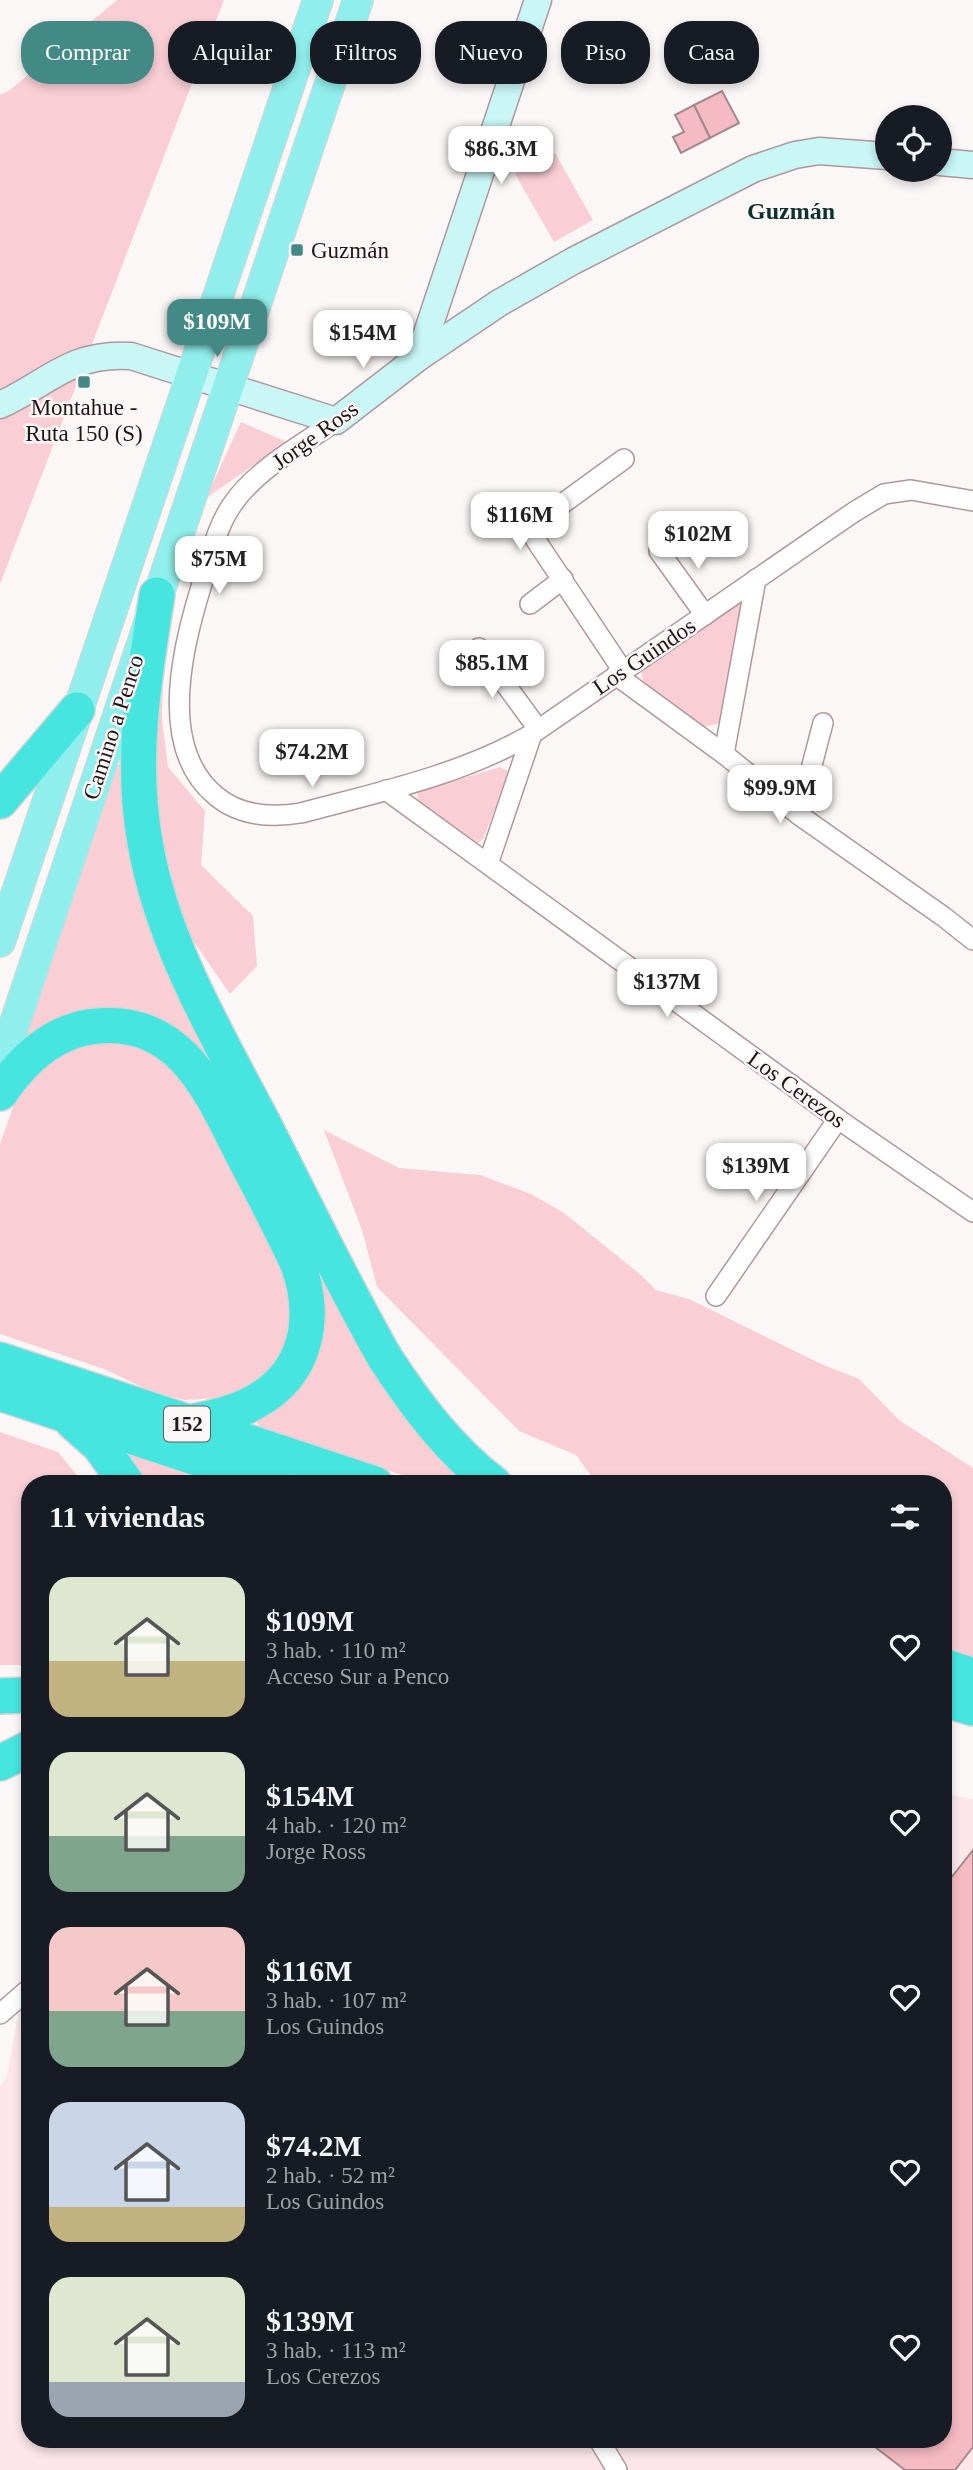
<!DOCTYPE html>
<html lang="es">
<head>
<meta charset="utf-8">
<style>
	:root { --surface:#171b24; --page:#20242c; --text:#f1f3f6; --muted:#9ea1a6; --accent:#438a87 }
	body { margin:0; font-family:Georgia,serif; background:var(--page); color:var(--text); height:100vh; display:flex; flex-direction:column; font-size:26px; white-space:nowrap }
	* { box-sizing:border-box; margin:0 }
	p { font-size:23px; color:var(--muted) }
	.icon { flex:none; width:38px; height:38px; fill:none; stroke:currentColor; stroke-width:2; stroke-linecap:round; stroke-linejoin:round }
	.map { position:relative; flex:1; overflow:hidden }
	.panel { position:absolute; left:21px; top:1475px; width:931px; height:973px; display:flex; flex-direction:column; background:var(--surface); border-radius:28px; box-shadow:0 4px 10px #0003 }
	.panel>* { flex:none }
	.banner { position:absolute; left:21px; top:21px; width:931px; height:63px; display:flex; gap:14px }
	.controls { position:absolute; left:875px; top:105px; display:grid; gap:14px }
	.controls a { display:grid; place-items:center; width:77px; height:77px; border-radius:50%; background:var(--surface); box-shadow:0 4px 10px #0003; font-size:35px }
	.price { position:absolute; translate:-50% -60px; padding:0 16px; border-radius:14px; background:#fff; color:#222; font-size:23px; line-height:46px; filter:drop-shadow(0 2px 4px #0008) }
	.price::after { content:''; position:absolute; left:50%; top:42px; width:21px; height:16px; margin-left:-10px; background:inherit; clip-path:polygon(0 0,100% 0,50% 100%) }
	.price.selected { background:var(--accent); color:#fff }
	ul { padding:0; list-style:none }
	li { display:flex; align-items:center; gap:21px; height:175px; padding:0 28px }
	li span { display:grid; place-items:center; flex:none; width:196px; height:140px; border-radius:21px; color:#555 }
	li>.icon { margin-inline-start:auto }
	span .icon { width:84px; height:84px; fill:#fffc; stroke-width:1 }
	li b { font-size:30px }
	h2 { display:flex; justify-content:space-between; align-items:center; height:84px; padding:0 28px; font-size:30px }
	.chip { padding:0 24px; border-radius:28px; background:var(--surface); box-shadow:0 4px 10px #0003; font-size:24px; line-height:63px }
	.chip.selected { background:var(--accent); color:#fff }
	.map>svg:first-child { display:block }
</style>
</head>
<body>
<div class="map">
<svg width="973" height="2470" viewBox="0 0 973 2470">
	<rect width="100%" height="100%" fill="#fcf7f7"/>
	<!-- built -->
	<path fill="#fce6e9" d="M943,1794l30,5v671h-973v-384l7,-10 23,-126v490h913z"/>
	<!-- green -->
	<g fill="#f9cfd5">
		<path d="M117,0h107l-224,584v-489l10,-5z"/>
		<path d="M555,153l38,67 -39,22 -39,-68z"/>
		<path d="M241,422l46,20 -81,56z"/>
		<path d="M737,603l7,3 -22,117 -19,4 -60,-45 -2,-14z"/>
		<path d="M163,666l-1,54 6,47 37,44 -4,54 52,51 4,50 -27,28 -45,-65 -34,-136 -1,-63z"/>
		<path d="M118,765h3c1,39 4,79 14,117 17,68 55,137 88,199l-44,-49 -156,14z"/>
		<path d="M500,767l10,5 -27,67 -8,7 -57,-45 -1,-9z"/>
		<path d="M120,1035l60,32 102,199 12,46 -12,47 -33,31 -30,8 -34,2 -30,-7 -51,-24 -104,-35v-190l12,-34 7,-16 32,-38z"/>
		<path d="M324,1130l75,38 81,7 51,19 33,19 77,62 15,15 33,9 130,64 40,16 40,41 74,48v189l-30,-10v-163h-346l-21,-29 -57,-24 -142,-144 -15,-57z"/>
		<path d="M320,1275l35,64 119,145h-45l-168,-56 -4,-5 58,-145z"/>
		<path d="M0,1432l58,20 26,32h-54v181h-30z"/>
		<path d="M130,1455l83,29h-65l-21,-23z"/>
	</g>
	<!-- building -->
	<g fill="#f5bac3" stroke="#a2898c" stroke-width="2">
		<path d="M722,91l17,32 -29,15 -16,-33z"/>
		<path d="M694,105l16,33 -29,15 -8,-16 11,-5 -9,-17z"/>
		<path d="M973,1850v597l-18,23h-50l-39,-30h77v-552z"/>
	</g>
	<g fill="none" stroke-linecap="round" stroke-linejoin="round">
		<defs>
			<g id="street">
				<path d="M336,421c-34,24 -81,49 -104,84 -14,20 -20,45 -27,69 -20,64 -51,171 11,222 24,20 55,22 85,17 79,-21 160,-38 231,-79l322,-222 30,-18 27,-4 62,11"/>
				<path d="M659,551l46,64"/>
				<path d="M530,604l33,-25"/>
				<path d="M479,648l59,81"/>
				<path d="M623,671l-88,-132 5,-19 84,-61"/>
				<path d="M616,675l108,79 75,61 145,102 29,23"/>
				<path d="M724,754l32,-175"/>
				<path d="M386,790l452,329 135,93"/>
				<path d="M799,815l24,-92"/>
				<path d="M488,864l44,-130"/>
				<path d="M716,1296l122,-177"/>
				<path d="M0,2014l30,-26"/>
				<path d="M599,2440l18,30"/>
			</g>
			<g id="secondary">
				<path d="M940,162l33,3"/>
				<path d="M419,357l119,-357"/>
				<path d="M0,405c50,-23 71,-53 131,-49l205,65 83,-64 80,-54 74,-42 180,-92 42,-14 24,-4 68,5"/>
			</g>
			<g id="primary">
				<path d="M0,942l318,-942"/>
				<path d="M0,1067l358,-1067"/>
			</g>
			<g id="highway">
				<path d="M157,595c-13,82 -27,164 -12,247 17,101 71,191 118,281 40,78 78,158 122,235 30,46 64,92 109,126"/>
				<path d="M0,801l77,-91"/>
				<path d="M0,1093c23,-34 55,-64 98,-67 86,-7 114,69 147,133 18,34 36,69 53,105 19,54 10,110 -45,139 -20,11 -44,16 -67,20"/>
				<path d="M0,1360l375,124"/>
				<path d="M0,1393l276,91"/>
				<path d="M73,1422l27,24 27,38"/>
				<path d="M943,1666l30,10"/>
				<path d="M0,1696l30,-1"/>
				<path d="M943,1699l30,9"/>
				<path d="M0,1763l30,-15"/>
			</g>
		</defs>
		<!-- street casing -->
		<use href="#street" stroke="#b1979b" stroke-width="22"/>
		<!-- secondary casing -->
		<use href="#secondary" stroke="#b1979b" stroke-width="29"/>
		<!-- primary casing -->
		<use href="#primary" stroke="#d7d5d5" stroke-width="32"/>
		<!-- highway casing -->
		<use href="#highway" stroke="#d7d5d5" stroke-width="38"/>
		<!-- street -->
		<use href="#street" stroke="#fff" stroke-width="19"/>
		<!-- secondary -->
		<use href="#secondary" stroke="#c8f7f6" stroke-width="26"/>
		<!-- primary -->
		<use href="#primary" stroke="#90efec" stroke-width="30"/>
		<!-- highway -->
		<use href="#highway" stroke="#46e5e0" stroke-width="35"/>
	</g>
	<!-- markers -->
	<g fill="#438a87" stroke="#fcf7f7" stroke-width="2.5">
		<rect x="290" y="243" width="14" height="14" rx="3.5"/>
		<rect x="77" y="375" width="14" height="14" rx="3.5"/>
	</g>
	<g text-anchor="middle" stroke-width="5" stroke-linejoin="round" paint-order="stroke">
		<!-- shield labels -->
		<rect fill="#fcf7f7" stroke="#625a5b" stroke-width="2" x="164" y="1406.5" width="46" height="35" rx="5"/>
		<g font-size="21" font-weight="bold" fill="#201618">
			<text x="187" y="1431">152</text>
		</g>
		<!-- poi labels -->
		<g font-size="23" fill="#201618" stroke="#fcf7f7" text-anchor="start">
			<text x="311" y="258">Guzmán</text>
			<text x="84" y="415" text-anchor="middle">Montahue -<tspan x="84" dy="26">Ruta 150 (S)</tspan></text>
		</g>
		<!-- street labels -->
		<g font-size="23" fill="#201618" stroke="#fcf7f7">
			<text transform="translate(315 435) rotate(-36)" y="8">Jorge Ross</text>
			<text transform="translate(644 656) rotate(-34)" y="8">Los Guindos</text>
			<text transform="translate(113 727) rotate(-72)" y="8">Camino a Penco</text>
			<text transform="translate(797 1089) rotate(36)" y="8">Los Cerezos</text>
		</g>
		<!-- neighbourhood labels -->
		<g font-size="24" font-weight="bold" fill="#0d312f" stroke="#fcf7f7">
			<text x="791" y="219">Guzmán</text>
		</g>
	</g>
</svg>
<div class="controls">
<a><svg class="icon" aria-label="locate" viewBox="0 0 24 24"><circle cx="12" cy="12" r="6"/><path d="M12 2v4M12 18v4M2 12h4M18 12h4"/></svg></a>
</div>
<b class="price" style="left:501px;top:186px">$86.3M</b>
<b class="price selected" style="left:217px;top:359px">$109M</b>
<b class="price" style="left:363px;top:370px">$154M</b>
<b class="price" style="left:520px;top:552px">$116M</b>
<b class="price" style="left:698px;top:571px">$102M</b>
<b class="price" style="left:219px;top:596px">$75M</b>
<b class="price" style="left:492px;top:700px">$85.1M</b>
<b class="price" style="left:312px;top:789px">$74.2M</b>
<b class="price" style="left:780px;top:825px">$99.9M</b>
<b class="price" style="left:667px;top:1019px">$137M</b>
<b class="price" style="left:756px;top:1203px">$139M</b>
<div class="banner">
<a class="chip selected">Comprar</a>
<a class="chip">Alquilar</a>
<a class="chip">Filtros</a>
<a class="chip">Nuevo</a>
<a class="chip">Piso</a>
<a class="chip">Casa</a>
</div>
<section class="panel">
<h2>11 viviendas<svg class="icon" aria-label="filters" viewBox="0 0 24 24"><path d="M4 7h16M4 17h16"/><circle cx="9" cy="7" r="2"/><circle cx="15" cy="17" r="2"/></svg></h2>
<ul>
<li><span style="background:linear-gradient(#dfe7d0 60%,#c2b280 0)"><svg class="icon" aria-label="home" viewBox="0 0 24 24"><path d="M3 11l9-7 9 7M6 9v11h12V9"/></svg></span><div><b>$109M</b><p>3 hab. · 110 m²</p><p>Acceso Sur a Penco</p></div><svg class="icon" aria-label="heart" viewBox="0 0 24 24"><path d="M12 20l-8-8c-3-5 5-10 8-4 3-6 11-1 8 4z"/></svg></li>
<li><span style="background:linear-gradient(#dfe7d0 60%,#7fa58c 0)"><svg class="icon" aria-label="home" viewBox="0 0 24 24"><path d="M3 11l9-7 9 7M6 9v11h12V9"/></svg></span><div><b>$154M</b><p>4 hab. · 120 m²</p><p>Jorge Ross</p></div><svg class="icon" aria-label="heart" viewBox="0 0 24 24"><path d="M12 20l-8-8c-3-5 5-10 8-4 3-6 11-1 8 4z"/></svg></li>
<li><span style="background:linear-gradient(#f6c9c9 60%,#7fa58c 0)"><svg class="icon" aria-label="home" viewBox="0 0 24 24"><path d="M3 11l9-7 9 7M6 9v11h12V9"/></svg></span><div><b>$116M</b><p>3 hab. · 107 m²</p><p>Los Guindos</p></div><svg class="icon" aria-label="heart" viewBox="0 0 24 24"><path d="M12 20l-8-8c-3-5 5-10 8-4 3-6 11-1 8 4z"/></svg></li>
<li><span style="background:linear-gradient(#c9d6e8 75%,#c2b280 0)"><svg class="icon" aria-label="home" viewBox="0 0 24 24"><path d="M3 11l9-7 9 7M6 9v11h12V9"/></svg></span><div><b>$74.2M</b><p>2 hab. · 52 m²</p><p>Los Guindos</p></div><svg class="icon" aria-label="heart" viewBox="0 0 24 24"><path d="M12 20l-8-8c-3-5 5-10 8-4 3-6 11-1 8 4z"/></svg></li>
<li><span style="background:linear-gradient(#dfe7d0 75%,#9aa5b1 0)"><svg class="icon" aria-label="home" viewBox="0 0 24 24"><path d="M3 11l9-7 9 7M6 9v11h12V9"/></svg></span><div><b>$139M</b><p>3 hab. · 113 m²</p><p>Los Cerezos</p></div><svg class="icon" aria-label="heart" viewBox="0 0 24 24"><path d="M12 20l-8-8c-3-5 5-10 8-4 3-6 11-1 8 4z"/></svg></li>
</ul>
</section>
</div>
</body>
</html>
